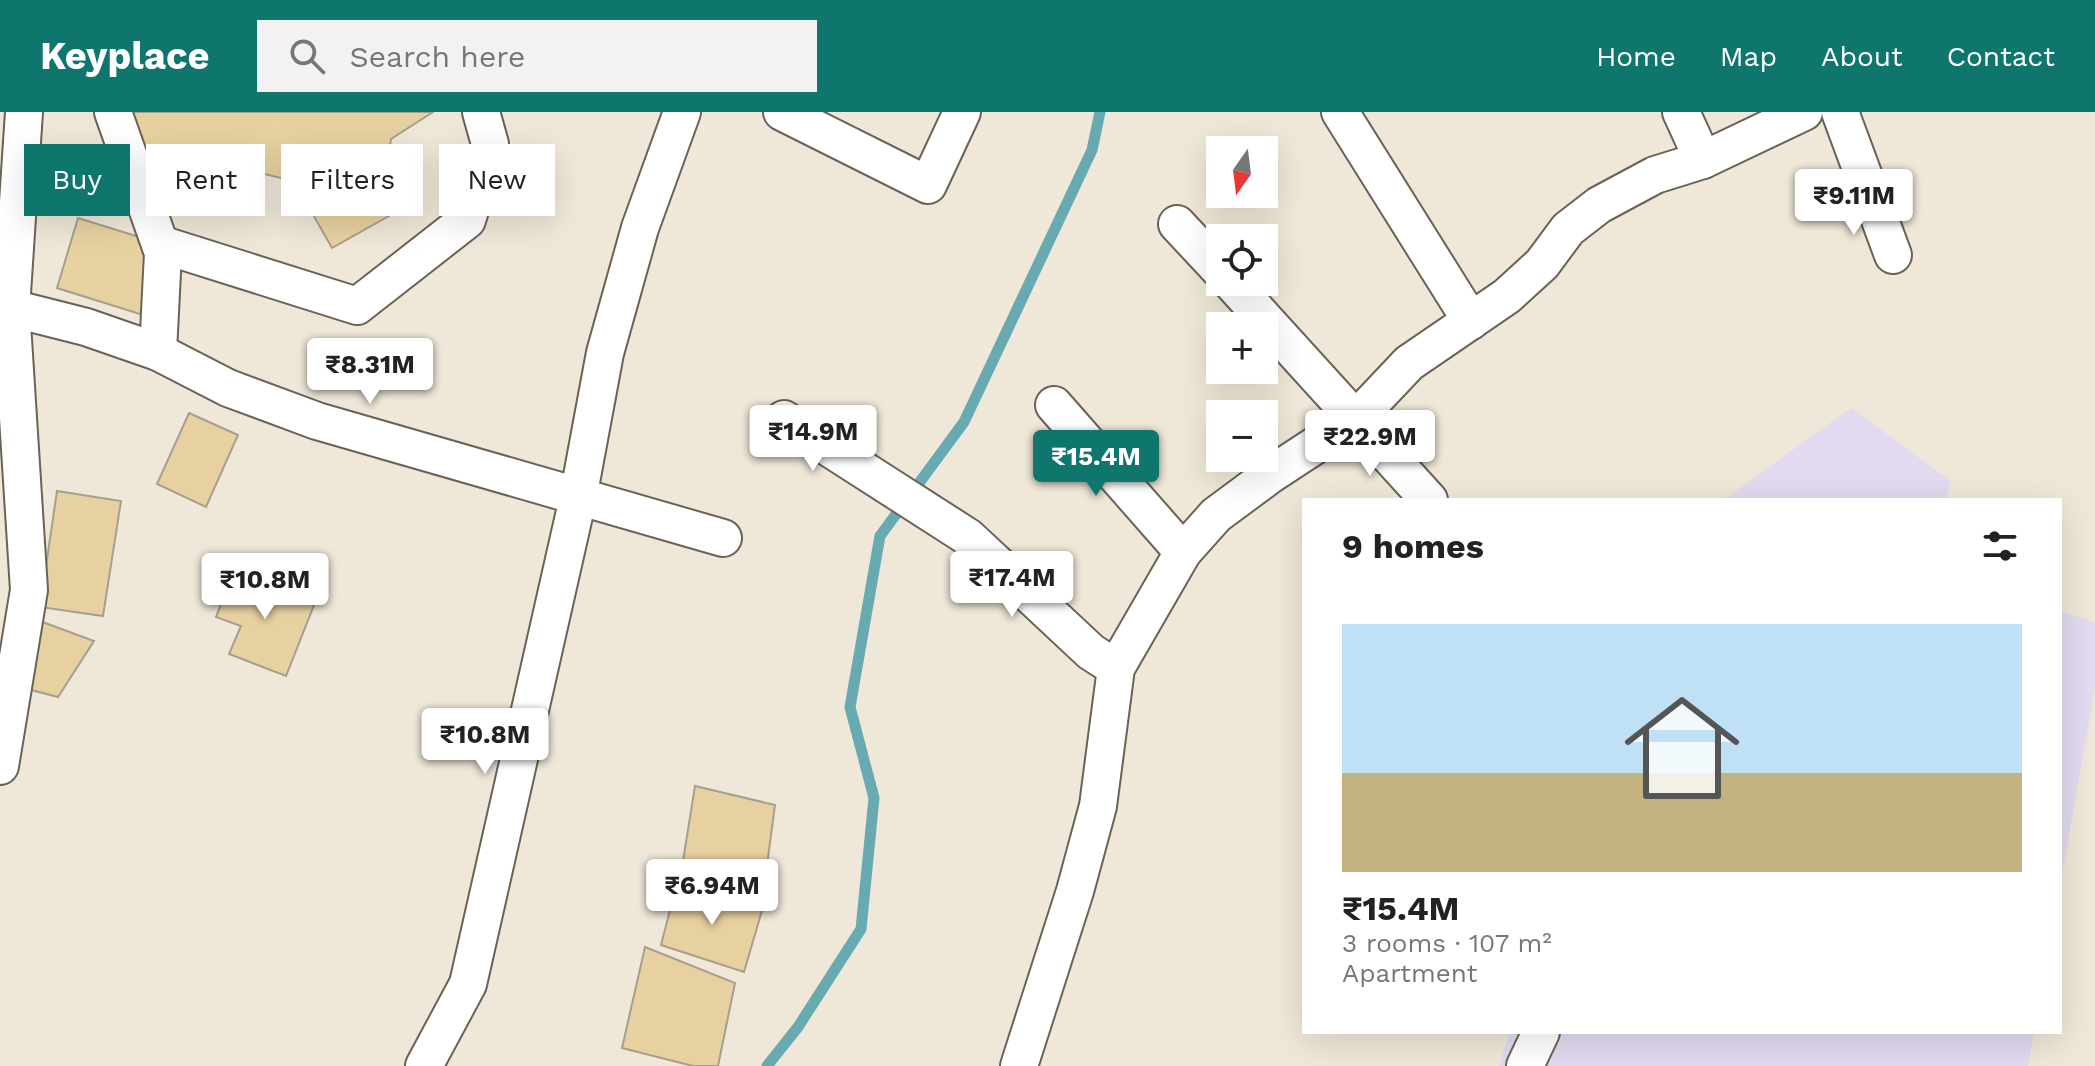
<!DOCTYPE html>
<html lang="en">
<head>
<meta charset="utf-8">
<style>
	:root { --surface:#fff; --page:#f2f2f2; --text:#222; --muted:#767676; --line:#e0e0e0; --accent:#0f766e }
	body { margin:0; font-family:"Work Sans",sans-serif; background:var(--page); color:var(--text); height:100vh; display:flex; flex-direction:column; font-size:30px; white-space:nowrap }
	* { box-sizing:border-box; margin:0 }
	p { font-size:26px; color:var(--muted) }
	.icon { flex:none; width:44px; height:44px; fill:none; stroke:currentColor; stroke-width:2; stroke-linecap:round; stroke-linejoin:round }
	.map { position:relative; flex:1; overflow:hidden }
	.details { position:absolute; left:1302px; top:386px; width:760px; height:536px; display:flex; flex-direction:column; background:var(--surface); border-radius:0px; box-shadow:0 8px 32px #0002 }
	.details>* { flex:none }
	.hud { position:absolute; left:24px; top:32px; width:760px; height:72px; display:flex; gap:16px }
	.needle { width:52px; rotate:194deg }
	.tools { position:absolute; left:1206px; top:24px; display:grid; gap:16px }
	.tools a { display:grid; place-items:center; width:72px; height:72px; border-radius:0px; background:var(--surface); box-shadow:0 8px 32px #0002; font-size:40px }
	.price { position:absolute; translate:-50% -68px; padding:0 18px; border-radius:8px; background:#fff; color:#222; font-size:26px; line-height:52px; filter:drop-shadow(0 2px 4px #0008) }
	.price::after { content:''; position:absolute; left:50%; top:48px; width:24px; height:18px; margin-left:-12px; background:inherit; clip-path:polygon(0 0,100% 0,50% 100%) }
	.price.active { background:var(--accent); color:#fff }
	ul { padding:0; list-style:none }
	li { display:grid; align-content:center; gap:16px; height:424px; padding:0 40px }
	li+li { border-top:2px solid var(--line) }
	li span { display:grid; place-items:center; height:248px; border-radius:0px; color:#555 }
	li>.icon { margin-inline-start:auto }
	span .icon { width:144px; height:144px; fill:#fffc; stroke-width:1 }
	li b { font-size:34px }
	h2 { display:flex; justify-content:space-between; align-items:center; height:96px; padding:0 40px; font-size:34px }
	.chip { padding:0 28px; border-radius:0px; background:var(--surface); box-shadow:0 8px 32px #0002; font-size:28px; line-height:72px }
	.chip.active { background:var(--accent); color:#fff }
	header { display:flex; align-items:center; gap:48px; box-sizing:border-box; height:112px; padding:0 40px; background:var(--accent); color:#fff }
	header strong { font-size:38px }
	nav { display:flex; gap:44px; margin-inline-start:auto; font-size:28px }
	.search { width:560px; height:72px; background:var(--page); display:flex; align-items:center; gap:20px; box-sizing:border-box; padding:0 28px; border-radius:0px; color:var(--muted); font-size:30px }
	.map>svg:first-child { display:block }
</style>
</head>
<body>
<header>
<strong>Keyplace</strong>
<div class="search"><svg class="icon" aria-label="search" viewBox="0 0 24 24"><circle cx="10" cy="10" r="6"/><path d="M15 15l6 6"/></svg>Search here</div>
<nav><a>Home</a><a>Map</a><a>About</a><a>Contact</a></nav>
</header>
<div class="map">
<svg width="2095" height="954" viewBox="0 0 2095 954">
	<rect width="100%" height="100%" fill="#efe7d7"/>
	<!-- industrial -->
	<g fill="#e1daf0">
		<path d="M1851,296l100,73 -5,19h-223z"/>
		<path d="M2060,499l35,11v66l-35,198z"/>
		<path d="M1510,920h524l-6,34h-529z"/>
	</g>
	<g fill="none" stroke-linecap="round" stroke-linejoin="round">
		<!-- stream -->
		<path stroke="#67aab2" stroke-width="11" d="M767,954l31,-39 63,-98 13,-131 -24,-91 30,-171 84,-114 128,-272 8,-38"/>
	</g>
	<!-- building -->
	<g fill="#e8d1a0" stroke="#a69f8f" stroke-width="2">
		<path d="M131,0h302l-42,27 -2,12 28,49 -85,48 -38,-67 -59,-14 -78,25z"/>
		<path d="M78,106l87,27 -22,70 -86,-27z"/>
		<path d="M189,301l49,22 -32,72 -49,-23z"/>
		<path d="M57,379l64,10 -18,115 -63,-9z"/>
		<path d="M235,456l81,32 -30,76 -57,-22 12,-28 -25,-9z"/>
		<path d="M29,505l65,24 -36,56 -42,-11z"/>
		<path d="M695,674l80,19 -11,83 -81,-27z"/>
		<path d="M677,771l86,24 -19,65 -83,-27z"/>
		<path d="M645,835l90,36 -17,83h-25l-71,-18z"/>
	</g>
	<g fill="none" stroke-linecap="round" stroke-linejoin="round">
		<defs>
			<g id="minor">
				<path d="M113,0l50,141 -5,99"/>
				<path d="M782,0l146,73 34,-73"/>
				<path d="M1340,0l131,209"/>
				<path d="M1681,0l22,48"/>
				<path d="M1840,0l53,143"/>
				<path d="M1177,112l43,46"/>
				<path d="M160,132l197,62 110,-86 23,-76 -9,-32"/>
				<path d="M1231,170l198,218"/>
				<path d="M11,196l75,19 72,25 70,36 89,33 406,117"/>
				<path d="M1054,293l129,147"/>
				<path d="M784,307l184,118 123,115 25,16"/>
				<path d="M0,654l29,-176 -18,-282 13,-196"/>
				<path d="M424,954l44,-82 110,-486 27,-145 35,-125 42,-116"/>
				<path d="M1019,954l56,-175 23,-85 18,-138 67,-116 33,-37 54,-40 87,-57 52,-55 98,-67 35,-32 26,-35 31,-24 56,-30 48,-15 101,-48"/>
				<path d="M1525,954l16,-34"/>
			</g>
		</defs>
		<!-- minor casing -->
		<use href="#minor" stroke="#6a6355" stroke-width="40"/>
		<!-- minor -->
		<use href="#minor" stroke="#fff" stroke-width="36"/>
	</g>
</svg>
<div class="tools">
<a><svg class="needle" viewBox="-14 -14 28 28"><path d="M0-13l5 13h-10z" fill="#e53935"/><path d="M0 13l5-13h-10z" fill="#767676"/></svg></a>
<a><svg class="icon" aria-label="locate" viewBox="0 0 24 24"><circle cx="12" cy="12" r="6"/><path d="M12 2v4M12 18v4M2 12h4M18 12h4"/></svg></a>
<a>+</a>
<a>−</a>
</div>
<b class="price" style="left:1854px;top:125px">₹9.11M</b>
<b class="price" style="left:370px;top:294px">₹8.31M</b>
<b class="price" style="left:813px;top:361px">₹14.9M</b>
<b class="price" style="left:1370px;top:366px">₹22.9M</b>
<b class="price active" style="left:1096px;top:386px">₹15.4M</b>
<b class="price" style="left:1012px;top:507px">₹17.4M</b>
<b class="price" style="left:265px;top:509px">₹10.8M</b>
<b class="price" style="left:485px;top:664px">₹10.8M</b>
<b class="price" style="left:712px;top:815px">₹6.94M</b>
<div class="hud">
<a class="chip active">Buy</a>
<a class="chip">Rent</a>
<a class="chip">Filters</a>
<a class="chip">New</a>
</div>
<section class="details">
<h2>9 homes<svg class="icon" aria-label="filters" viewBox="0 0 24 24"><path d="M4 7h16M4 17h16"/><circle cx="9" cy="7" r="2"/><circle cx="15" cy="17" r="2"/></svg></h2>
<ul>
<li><span style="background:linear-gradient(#bfe0f5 60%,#c2b280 0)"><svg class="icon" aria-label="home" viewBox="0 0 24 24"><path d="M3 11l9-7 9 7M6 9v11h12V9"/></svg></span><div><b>₹15.4M</b><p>3 rooms · 107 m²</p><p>Apartment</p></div></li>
</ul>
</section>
</div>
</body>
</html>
